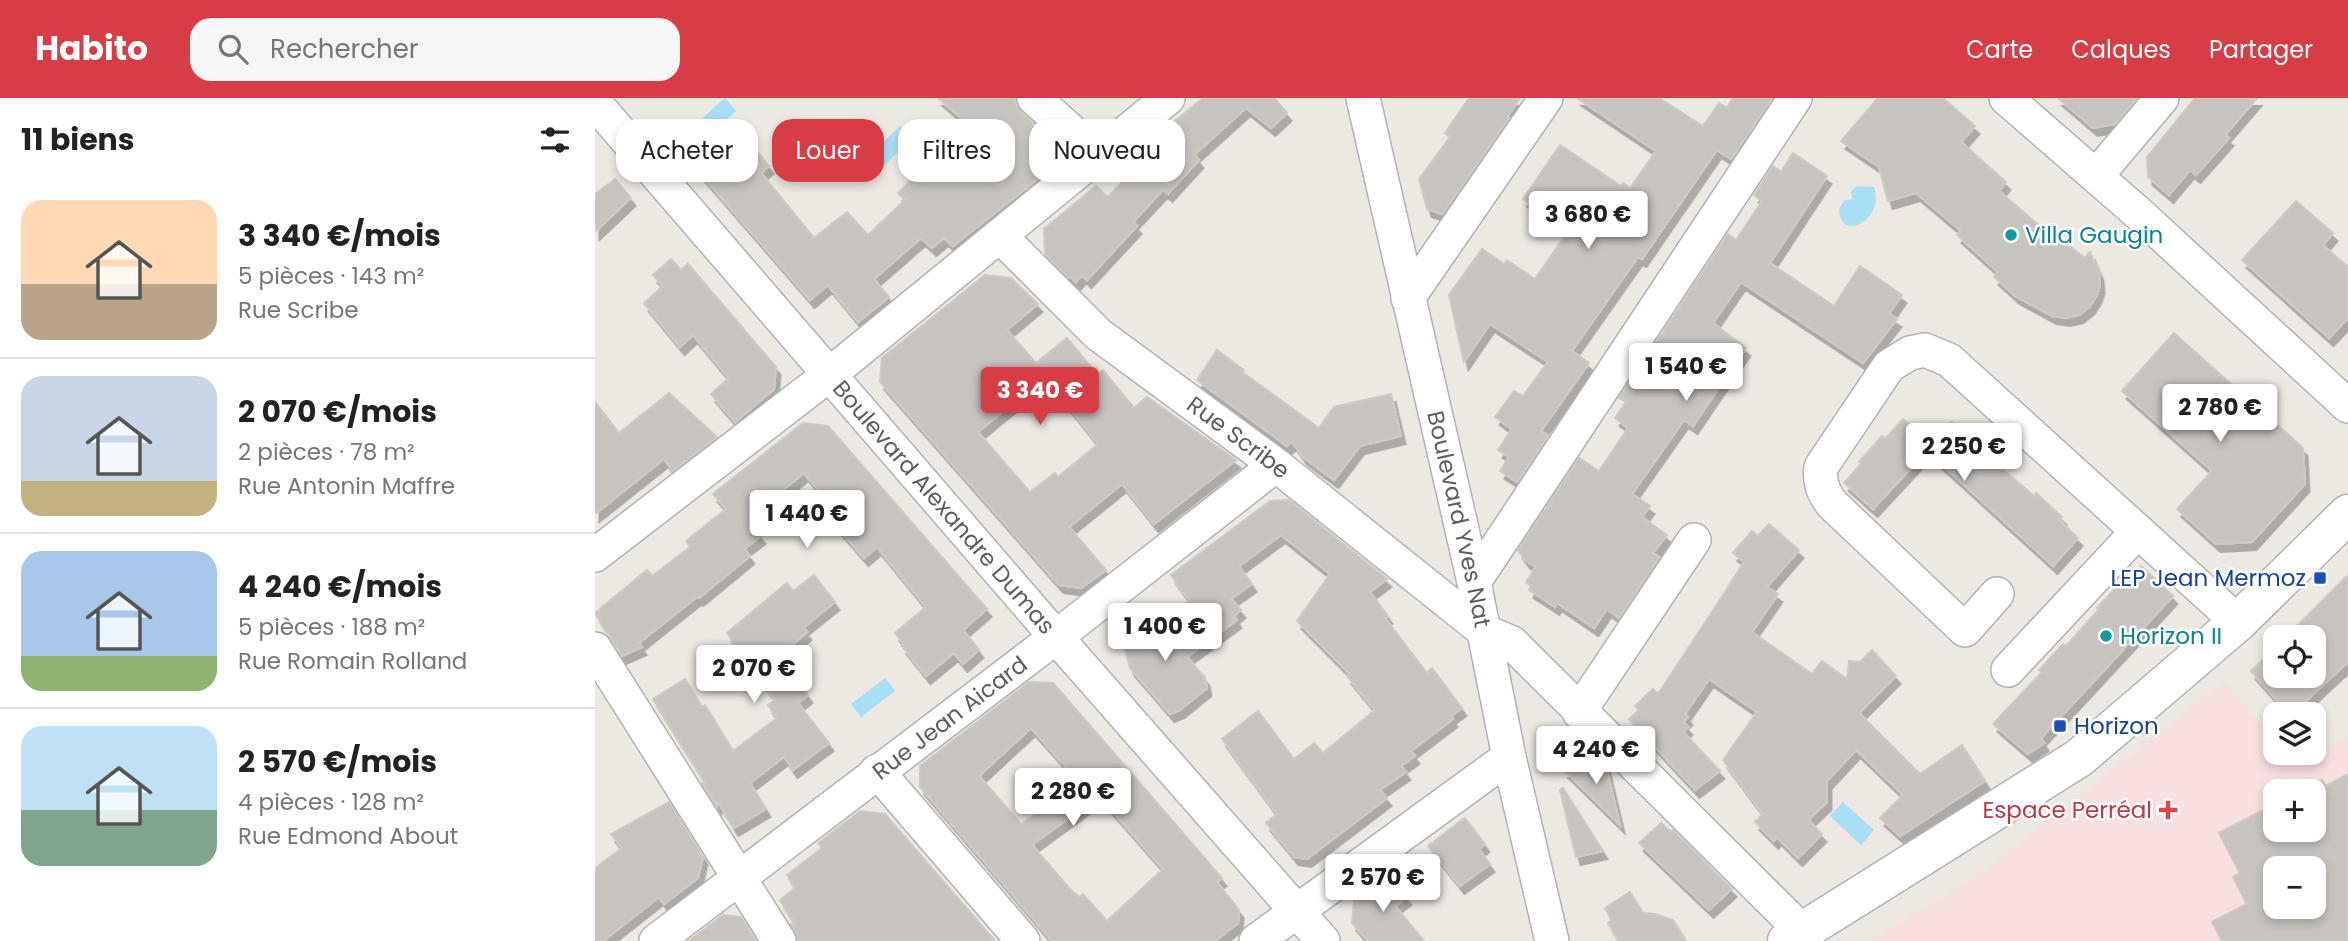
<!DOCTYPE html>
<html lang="fr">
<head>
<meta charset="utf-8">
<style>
	:root { --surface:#fff; --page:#f6f6f6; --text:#222; --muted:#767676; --line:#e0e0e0; --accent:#d73d44 }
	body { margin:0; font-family:Poppins,sans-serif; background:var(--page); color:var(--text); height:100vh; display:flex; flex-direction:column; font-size:26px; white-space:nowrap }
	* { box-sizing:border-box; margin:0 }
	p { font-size:23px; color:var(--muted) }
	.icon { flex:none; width:38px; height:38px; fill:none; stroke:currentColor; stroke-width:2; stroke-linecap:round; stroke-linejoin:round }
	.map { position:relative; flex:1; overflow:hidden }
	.panel { display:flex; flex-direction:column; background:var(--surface); width:595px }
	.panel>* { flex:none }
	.guide { position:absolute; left:21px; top:21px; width:665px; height:63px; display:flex; gap:14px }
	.tools { position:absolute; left:1668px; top:527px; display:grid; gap:14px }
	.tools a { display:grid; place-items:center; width:63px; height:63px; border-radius:14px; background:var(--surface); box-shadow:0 4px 10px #0003; font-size:35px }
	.price { position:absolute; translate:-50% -60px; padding:0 16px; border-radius:7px; background:#fff; color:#222; font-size:23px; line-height:46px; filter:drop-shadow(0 2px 4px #0008) }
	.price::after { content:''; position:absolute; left:50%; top:42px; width:21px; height:16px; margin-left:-10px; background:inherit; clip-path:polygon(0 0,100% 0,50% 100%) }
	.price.active { background:var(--accent); color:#fff }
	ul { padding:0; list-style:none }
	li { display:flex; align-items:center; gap:21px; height:175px; padding:0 21px }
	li+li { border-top:2px solid var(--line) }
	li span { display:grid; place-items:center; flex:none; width:196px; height:140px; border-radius:21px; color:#555 }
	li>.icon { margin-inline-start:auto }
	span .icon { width:84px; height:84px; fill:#fffc; stroke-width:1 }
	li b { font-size:30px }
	h2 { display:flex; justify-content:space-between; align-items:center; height:84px; padding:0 21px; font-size:30px }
	.pill { padding:0 24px; border-radius:21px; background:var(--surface); box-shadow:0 4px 10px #0003; font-size:24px; line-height:63px }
	.pill.active { background:var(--accent); color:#fff }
	header { display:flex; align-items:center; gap:42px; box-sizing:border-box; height:98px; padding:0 35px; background:var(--accent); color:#fff }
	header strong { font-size:33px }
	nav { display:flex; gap:38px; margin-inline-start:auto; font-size:24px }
	.search { width:490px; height:63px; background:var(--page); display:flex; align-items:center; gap:18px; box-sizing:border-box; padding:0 24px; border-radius:21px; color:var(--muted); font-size:26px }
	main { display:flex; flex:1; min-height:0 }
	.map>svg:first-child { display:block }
</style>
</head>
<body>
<header>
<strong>Habito</strong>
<div class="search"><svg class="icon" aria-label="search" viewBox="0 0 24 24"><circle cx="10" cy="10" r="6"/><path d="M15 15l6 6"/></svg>Rechercher</div>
<nav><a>Carte</a><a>Calques</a><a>Partager</a></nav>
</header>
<main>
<section class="panel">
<h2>11 biens<svg class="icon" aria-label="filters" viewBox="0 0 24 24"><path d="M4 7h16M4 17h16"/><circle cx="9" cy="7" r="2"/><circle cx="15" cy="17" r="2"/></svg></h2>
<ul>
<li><span style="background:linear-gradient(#ffd9b3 60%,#b9a48a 0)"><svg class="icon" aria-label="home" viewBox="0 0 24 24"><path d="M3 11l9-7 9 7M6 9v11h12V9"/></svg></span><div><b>3 340 €/mois</b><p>5 pièces · 143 m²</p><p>Rue Scribe</p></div></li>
<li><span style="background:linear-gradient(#c9d6e8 75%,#c2b280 0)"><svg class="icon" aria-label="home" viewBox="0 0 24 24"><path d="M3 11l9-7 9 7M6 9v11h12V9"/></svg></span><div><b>2 070 €/mois</b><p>2 pièces · 78 m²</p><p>Rue Antonin Maffre</p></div></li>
<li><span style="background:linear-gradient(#a9c7e8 75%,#8fb573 0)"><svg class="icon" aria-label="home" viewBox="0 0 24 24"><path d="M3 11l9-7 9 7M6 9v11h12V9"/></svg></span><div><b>4 240 €/mois</b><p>5 pièces · 188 m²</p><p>Rue Romain Rolland</p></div></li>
<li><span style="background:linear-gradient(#bfe0f5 60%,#7fa58c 0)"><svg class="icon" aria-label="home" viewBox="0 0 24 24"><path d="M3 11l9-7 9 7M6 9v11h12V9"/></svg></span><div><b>2 570 €/mois</b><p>4 pièces · 128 m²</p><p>Rue Edmond About</p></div></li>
</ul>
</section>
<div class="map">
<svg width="1753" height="843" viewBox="0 0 1753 843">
	<defs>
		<filter id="shadow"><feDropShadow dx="4.5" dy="8" stdDeviation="0" flood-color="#0004"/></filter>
	</defs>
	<rect width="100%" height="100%" fill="#ece8e2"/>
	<!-- medical -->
	<path fill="#f8dfe0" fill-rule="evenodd" d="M1628,584l52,56v14h38l1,-5 8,2 26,-14v206h-478l117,-72zM1680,693h38v39h-38zM1680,770h38v38h-38z"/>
	<!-- water -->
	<g fill="#a8def6">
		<path d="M130,0l11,13 -25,23 -12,-13z"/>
		<path d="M305,28l12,12 -30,30 -12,-13z"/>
		<path d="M1262,88l17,1c12,32 -34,57 -35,22l5,-8 8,-2 -1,-8z"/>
		<path d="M290,580l10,13 -34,26 -10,-13z"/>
		<path d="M1248,704l31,28 -13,15 -31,-29z"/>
	</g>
	<!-- building -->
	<g fill="#c7c3bf" stroke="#d0c9c1" stroke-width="2" fill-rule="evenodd" filter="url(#shadow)">
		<path d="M343,0h77l1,7 5,7 13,12 -3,3 24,21 -6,22 -96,76 -9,-8 -12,10 -11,-10 -47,41 15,18 -31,25 -30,-37 -18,15 -111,-128 44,-37 26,31 -8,7 53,65 33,-26 21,23 37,-35 -7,-7 69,-70z"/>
		<path d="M608,0h71l13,15 -16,15 -25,-20 -52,47 5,5 -31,34 -5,-4 -30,32 4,4 -50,54 -5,-5 -6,7 -5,-5 -2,1 -24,-24 -1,-25 52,-43 12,11 26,-28 3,2 44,-37 -10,-10z"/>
		<path d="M874,0h51l-13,19 2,1 -67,96 -15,-5 -8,-30 31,-42 -5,-4z"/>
		<path d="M982,0h82l44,28 16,-23 8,5 6,-10h39l-41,61 -14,-9 -75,109 -4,-2 -66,94 17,12 -48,68 7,5 -31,46 -17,-11 9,-14 -11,-7 14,-21 -17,-12 19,-26 9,5 25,-34 -58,-38 -26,38 -15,-67 33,-46 22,15 3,-4 28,19 34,-49 -46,-31 37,-54 61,41 2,-3 7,5 26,-37z"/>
		<path d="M1283,0h65l32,28 -14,16 45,40 -7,9 43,37 2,-2 41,32 5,-6 9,21 1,13 -3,9 -7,11 -11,9 -13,3 -14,-2 -37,-20 -12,-11 -9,-8 4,-5 -41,-37 4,-4 -45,-38 -28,8 -9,-34 -38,-26z"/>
		<path d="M1463,0h79l-22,26 -22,4z"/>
		<path d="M1600,0h62l-32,37 4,3 -33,37 -6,-5 -21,25 -21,-18 -1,-20z"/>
		<path d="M1198,55l34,23 -57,87 64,43 26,-40 42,29 -13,19 8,5 -34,44 -122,-81 -28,41 33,25 -53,78 -9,-6 -52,74 18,12 -8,11 25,18 -14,18 6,4 -40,61 -12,-9 -13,19 -37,-25 -2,4 -26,-17 2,-4 -5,-4 10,-15 -11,-7 -7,-10 61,-92 20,13 29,-43 -13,-10 11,-16 -7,-4 109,-164 8,6 26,-39 -8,-6 19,-29 8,6z"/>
		<path d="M20,81l16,19 -36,34v-38z"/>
		<path d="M1701,103l37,32 -10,12 25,22v51l-19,20 -87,-78z"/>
		<path d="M76,161l10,11 7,-6 88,103 -2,22 -39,33 -24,-28 18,-16 -36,-43 -13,12 -36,-44 19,-17 -10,-11z"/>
		<path d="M390,177l26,3 27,26 -31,26 29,33 31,-25 30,36 6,-4 31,38 13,-11 89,63 -82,64 -32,-40 -53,43 37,43 -25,18 -22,-3 -179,-203 2,-24zM450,279l53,67 -40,33 -3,-4 -25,19 -52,-60z"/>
		<path d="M1579,235l75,67v12l18,15 12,-1 24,22 2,36 -53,58 -36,2 -39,-35 35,-38 -90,-80z"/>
		<path d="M622,252l27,20 -2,2 77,56 15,-21 57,-13 10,42 -41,10 -26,34 -31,-23 -11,-15 -5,4 -90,-66z"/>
		<path d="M74,295l48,44 -44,34 -9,-12 -69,55v-112l24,31z"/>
		<path d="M1308,321l29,25 20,-22 19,18 3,-3 26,23 -3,4 37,32 2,-3 26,24 -3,3 19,18 -25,28 -126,-115 -54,58 -29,-26 17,-19 -2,-2 23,-26 3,3z"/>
		<path d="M208,325l25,3 159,183 -24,21 16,20 -16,14 -9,-11 -28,23 -24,-30 2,-2 -9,-11 31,-26 -49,-60 -13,11 -33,-38 7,-6 -34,-41 -53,43 8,9 -4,4 6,7 -17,13 6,7 -51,42 -1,-2 -59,47 3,4 -20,9 -27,-43 52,-43 5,6 38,-29 -4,-6 40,-32 -13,-15z"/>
		<path d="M694,402l98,79 -17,13 18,24 -3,2 42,55 5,-5 30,40 -11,8 2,3 -42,32 4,5 -14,10 5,6 -26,18 7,8 -80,61 -13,-2 -28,-34 11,-9 -55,-75 36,-28 36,48 20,-16 9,10 52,-43 -28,-34 3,-2 -53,-53 33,-47 -49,-39 -42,31 13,18 -21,15 10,11 -7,6 3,4 -23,17 -43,-62 99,-74z"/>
		<path d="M1174,426l30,26 -32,37 11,7 -26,38 60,42 10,-13 25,18 2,-18 11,1 12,-12 24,26 -37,37 61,61 42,-29 23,36 -85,55 -20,-18 23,-23 -47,-45 -29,31v21l-19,18 14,14 -24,24 -21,-21 -3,4 -19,-19 8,-8 -40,-54 34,-48 -48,-33 -24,35 3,3 -5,5 5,5 -5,5 37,39 -25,19 -66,-71 10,-9 -4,-4 18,-17 5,5 67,-102 19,-30 -11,-9 19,-22 6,5z"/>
		<path d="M1546,468l32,30 -132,142 3,5 -16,11 -35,-30 49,-52 -3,-2 24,-26 3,2 33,-37 -2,-1 25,-27 3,3z"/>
		<path d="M219,477l21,27 -32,26 4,4 -28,24 29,39 -10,8 31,40 -36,27 -9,-13 -34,26 16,26 -32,19 -16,-26 -1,4 -15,-23 3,-1 -52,-83 32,-20 17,28 3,-2 28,46 44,-33 -9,-13 7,-5 -48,-67 60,-50 6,8z"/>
		<path d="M1753,477v87l-56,52h-3l-38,-43 24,-23v28h38v-39h-27z"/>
		<path d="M551,522l64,20 -23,17 18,21 2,10 -27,22 -10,4 -40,-46 -7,-26 6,-15z"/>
		<path d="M434,584l24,1 41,47 128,148 -5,4 22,28 -1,13 -23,18h-163l-132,-154v-21zM436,630l50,56 -60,40 -42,-48zM504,698l64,73 -56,52 -24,-27 -4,3 -10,-9 -37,-43z"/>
		<path d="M1010,664l15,63 -56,-55z"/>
		<path d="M1753,676v167h-126l-10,-19 35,-18 -14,-27 7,-4 -21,-40 56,-29v26h38v-39h-12l21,-11 4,6zM1680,770h38v38h-38z"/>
		<path d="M968,690l40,63 -27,6 -16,-67z"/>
		<path d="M74,704l34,55 -5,21 -34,26 -5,-7 -56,44h-8v-73l27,-20 -11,-14z"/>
		<path d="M265,713l25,3 110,127h-197l-7,-17 5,1 -16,-25 15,-12 -8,-13 35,-27 -4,-5z"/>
		<path d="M870,720l20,26 -6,5 11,15 -30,22 -32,-40z"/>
		<path d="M1066,725l10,9 2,-2 59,59 -23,21 -70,-67z"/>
		<path d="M793,777l19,22 -12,9 29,35h-56l-16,-18 2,-22z"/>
		<path d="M1035,794l13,21 12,1 18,6 13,21h-67l-11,-18 4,-3 -7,-12z"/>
		<path d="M128,817l18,2 15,24h-67z"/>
	</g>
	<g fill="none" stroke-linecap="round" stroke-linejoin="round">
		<defs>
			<g id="minor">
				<path d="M439,0l65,58"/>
				<path id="s1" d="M768,0l111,484 35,175 43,184"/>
				<path d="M1411,0l131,114 211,194"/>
				<path id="s2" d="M0,5l461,534 267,304"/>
				<path d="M1501,78l66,-78"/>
				<path id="s3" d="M405,138l98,98 178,131 208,166 28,12 291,289"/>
				<path d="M813,200l138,-200"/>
				<path d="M0,457l235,-181 338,-276"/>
				<path d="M879,484l321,-484"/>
				<path d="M1402,496l-32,36 -133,-126c-9,-12 -13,-22 -11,-37l68,-101 21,-13 15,-3 24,10 289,262"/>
				<path d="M0,551l184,292"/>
				<path d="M1413,572l130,-139"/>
				<path d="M984,614l115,-172"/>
				<path d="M282,673l146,170"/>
				<path id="s4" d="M61,843l400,-304 220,-172"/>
				<path d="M661,843l253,-184"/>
			</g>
			<path id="tertiary" d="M1192,843l292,-183 159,-136 110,-108"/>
		</defs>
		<!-- minor casing -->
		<use href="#minor" stroke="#afb3b6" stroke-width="36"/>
		<!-- tertiary casing -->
		<use href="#tertiary" stroke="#afb3b6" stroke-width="41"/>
		<!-- minor -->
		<use href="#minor" stroke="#fff" stroke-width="33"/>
		<!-- tertiary -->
		<use href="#tertiary" stroke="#fff" stroke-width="38"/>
	</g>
	<!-- markers -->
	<g fill="#0f9aa8" stroke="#fff" stroke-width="2.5">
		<circle cx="1416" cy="137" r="7"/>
		<circle cx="1511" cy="538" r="7"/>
	</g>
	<g fill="#1a4fb4" stroke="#fff" stroke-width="2.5">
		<rect x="1718" y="473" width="14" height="14" rx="3.5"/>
		<rect x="1458" y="621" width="14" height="14" rx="3.5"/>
	</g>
	<path fill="#e0444e" stroke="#fff" stroke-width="2.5" d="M1569.5 701.5h7v7h7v7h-7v7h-7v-7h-7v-7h7z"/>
	<g text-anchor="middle" stroke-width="5" stroke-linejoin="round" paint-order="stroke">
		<!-- culture labels -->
		<g font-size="23" fill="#0d838f" stroke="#fff" text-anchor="start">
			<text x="1430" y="145">Villa Gaugin</text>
			<text x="1525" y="546">Horizon II</text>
		</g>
		<!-- street labels -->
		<g font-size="23" fill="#5a5e61" stroke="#fff">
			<text dy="8" stroke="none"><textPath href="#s3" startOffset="313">Rue Scribe</textPath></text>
			<text dy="8" stroke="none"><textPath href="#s2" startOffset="534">Boulevard Alexandre Dumas</textPath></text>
			<text dy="8" stroke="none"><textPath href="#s1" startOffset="432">Boulevard Yves Nat</textPath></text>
			<text dy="8" stroke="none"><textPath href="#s4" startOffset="369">Rue Jean Aicard</textPath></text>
		</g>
		<!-- transit labels -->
		<g font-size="23" fill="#164399" stroke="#fff" text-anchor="end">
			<text x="1711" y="488">LEP Jean Mermoz</text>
			<text x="1479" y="636" text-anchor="start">Horizon</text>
		</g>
		<!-- health labels -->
		<g font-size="23" fill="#be3a42" stroke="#fff" text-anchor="end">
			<text x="1557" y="720">Espace Perréal</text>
		</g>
	</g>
</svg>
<div class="tools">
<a><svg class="icon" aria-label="locate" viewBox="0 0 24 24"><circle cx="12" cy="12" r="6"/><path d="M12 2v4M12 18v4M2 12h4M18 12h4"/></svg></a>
<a><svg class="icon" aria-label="layers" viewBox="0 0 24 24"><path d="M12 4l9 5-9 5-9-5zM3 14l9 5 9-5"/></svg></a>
<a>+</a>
<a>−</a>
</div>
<b class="price" style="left:993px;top:153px">3 680 €</b>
<b class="price" style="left:1091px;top:305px">1 540 €</b>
<b class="price active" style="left:445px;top:329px">3 340 €</b>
<b class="price" style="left:1625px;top:346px">2 780 €</b>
<b class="price" style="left:1369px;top:385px">2 250 €</b>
<b class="price" style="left:212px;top:452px">1 440 €</b>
<b class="price" style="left:570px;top:565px">1 400 €</b>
<b class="price" style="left:159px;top:607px">2 070 €</b>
<b class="price" style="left:1001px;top:688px">4 240 €</b>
<b class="price" style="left:478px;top:730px">2 280 €</b>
<b class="price" style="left:788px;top:816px">2 570 €</b>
<div class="guide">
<a class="pill">Acheter</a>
<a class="pill active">Louer</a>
<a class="pill">Filtres</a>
<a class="pill">Nouveau</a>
</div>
</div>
</main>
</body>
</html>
